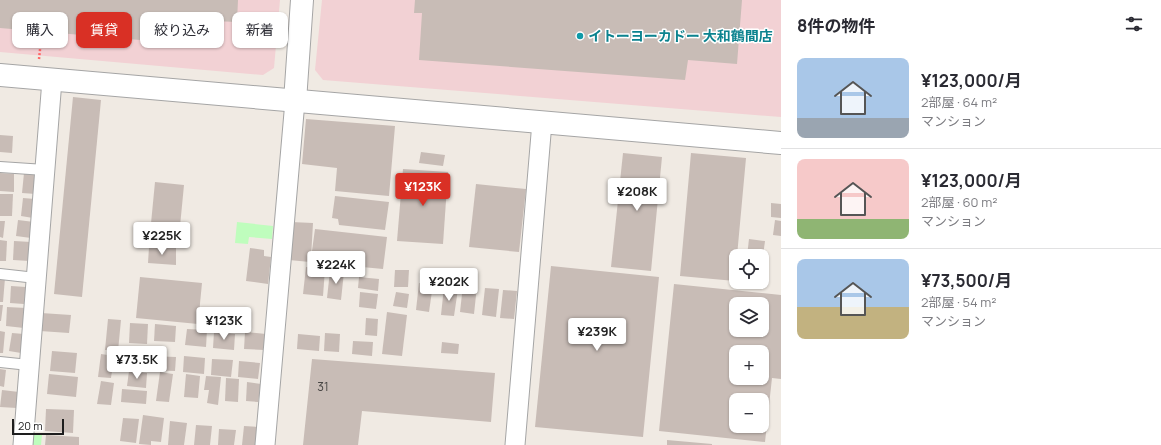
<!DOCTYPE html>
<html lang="ja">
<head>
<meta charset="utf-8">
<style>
	:root { --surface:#fff; --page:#f2f2f3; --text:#2b2b33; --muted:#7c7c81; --line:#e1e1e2; --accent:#d93025 }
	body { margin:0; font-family:Manrope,"Noto Sans JP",sans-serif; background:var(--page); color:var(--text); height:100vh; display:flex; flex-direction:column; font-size:15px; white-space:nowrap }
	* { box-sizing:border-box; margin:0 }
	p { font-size:13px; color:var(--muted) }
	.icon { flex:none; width:22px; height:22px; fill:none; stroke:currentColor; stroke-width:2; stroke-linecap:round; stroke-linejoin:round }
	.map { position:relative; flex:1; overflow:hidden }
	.panel { display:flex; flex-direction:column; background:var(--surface); width:380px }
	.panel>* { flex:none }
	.banner { position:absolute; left:12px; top:12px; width:380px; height:36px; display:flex; gap:8px }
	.buttons { position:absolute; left:729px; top:249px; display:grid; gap:8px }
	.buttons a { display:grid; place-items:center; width:40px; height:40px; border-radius:8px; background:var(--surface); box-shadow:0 1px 3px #0004; font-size:20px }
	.scale { position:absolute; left:12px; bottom:10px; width:52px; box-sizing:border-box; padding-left:4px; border:2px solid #1e1e1e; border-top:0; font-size:11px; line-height:14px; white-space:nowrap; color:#1e1e1e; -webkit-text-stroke:3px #fff; paint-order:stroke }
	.price { position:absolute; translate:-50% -34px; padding:0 9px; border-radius:4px; background:#fff; color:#222; font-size:13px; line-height:26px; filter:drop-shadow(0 1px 2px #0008) }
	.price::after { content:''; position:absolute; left:50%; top:24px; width:12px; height:9px; margin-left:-6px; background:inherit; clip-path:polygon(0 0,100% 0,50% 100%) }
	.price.active { background:var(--accent); color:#fff }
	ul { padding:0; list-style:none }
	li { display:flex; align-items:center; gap:12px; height:100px; padding:0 16px }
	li+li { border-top:1px solid var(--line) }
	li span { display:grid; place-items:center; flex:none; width:112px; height:80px; border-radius:8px; color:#555 }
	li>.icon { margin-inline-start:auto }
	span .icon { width:48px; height:48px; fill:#fffc; stroke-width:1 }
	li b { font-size:17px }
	h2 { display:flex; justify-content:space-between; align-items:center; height:48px; padding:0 16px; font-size:17px }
	.pill { padding:0 14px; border-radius:8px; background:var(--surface); box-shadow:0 1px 3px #0004; font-size:14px; line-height:36px }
	.pill.active { background:var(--accent); color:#fff }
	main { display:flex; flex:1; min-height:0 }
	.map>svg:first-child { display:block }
</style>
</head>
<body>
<main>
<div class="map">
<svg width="781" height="445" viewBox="0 0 781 445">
	<rect width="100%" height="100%" fill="#f0eae3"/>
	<!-- commercial -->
	<g fill="#f2d1d4">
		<path d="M0,0h280l-6,68 -11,7 -263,-23z"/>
		<path d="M322,0h459v117l-458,-37 -8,-10z"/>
	</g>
	<!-- park -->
	<g fill="#bffdbd">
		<path d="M237,222l36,4 -1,13 -23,-2 -1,7 -13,-1z"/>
		<path d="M30,434l12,1 -1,10h-11z"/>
	</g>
	<!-- building -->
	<g fill="#c8bcb6" fill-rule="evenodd">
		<path d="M0,0h238l-1,22 -24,-1 -3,25 -210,-18z"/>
		<path d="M415,0h327l-5,64 -49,-4 -3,20 -266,-20 3,-47h-8z"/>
		<path d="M73,97l28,3 -19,197 -28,-3z"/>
		<path d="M306,119l89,7 -6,70 -54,-5 2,-23 -35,-4z"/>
		<path d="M0,135l13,1 -1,17 -12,-1z"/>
		<path d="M421,152l24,3 -2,11 -24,-3z"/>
		<path d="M623,153l39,4 -11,114 -40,-4z"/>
		<path d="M691,153l55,5 -9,98h-1l-1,25 -55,-5z"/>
		<path d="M403,169l45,3 -5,72 -46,-3z"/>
		<path d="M0,173l14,1v18l-14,-1z"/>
		<path d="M24,173l14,1 -2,20 -14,-1z"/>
		<path d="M155,182l29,3 -6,62 -29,-3z"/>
		<path d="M476,184l50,5 -7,63 -50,-5z"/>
		<path d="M0,194h13l-1,22h-12z"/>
		<path d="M335,196l54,6 -4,28 -46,-5 -1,-6 -6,-1z"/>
		<path d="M23,198l12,1 -2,19 -12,-2z"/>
		<path d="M771,203l10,1v14l-10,-1z"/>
		<path d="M18,220l16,2 -3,16 -15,-2z"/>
		<path d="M775,220l6,1v15l-8,-1z"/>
		<path d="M0,221h5l-2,17 -3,-1z"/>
		<path d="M291,222l22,1 -2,35 4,-29 72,8 -4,32 -94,-9z"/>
		<path d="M749,239l16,2 -2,15h-16z"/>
		<path d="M0,240l7,1 -1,20h-6z"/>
		<path d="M14,241l17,1 -1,19 -17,-1z"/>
		<path d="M149,247l27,1v17l-28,-2z"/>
		<path d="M250,248l14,2v6l7,1 -3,27 -22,-3z"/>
		<path d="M551,266l108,11 -16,160 -108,-10z"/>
		<path d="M306,267l19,2 -2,27 -20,-2z"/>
		<path d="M395,270h14l-1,17h-14z"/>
		<path d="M330,271l14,1 -3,28 -14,-2z"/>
		<path d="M140,277l62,6 -4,41 -62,-6z"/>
		<path d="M359,277l20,2 -1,12 -20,-3z"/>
		<path d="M0,278h5l-2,24h-3z"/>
		<path d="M745,282h14v5l-14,-2z"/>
		<path d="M419,283l14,1 -4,28 -13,-2z"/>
		<path d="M674,284l107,11v84l-9,-1 -7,64 -106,-11zM736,304h26v26h-26zM736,352h26v26h-26zM736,400h26v26h-26z"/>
		<path d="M463,285l14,1 -3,28 -14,-2z"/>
		<path d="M11,286l15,1 -2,17 -14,-1z"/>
		<path d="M444,287l14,2 -4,27 -13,-1z"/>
		<path d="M485,288l14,1 -3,28 -14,-2z"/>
		<path d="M503,290l14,1 -3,28 -14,-1z"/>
		<path d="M360,292l18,2 -2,15 -17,-2z"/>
		<path d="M396,292l13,2 -2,14 -14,-2z"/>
		<path d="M0,305h3l-2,16h-1z"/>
		<path d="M7,307l19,1 -2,20 -18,-2z"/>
		<path d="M387,312l20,3 -5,41 -20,-2z"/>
		<path d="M41,313l30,2 -2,18 -29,-2z"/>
		<path d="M366,318l12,1 -1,17 -12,-1z"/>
		<path d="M108,319l13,1 -3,31 -13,-1z"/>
		<path d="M130,323l18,1 -1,20 -18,-1z"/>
		<path d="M155,324l21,2 -1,16 -21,-1z"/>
		<path d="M187,329l20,1 -1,17 -21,-2z"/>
		<path d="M0,331l5,1 -2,21h-3z"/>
		<path d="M214,332l21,2 -1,16 -21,-2z"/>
		<path d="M245,332l21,2 -2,16 -20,-1z"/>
		<path d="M12,333l12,1 -3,19 -12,-2z"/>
		<path d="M325,333l15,1 -1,18 -15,-1z"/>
		<path d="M298,334l22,2 -1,15 -22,-2z"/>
		<path d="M353,341l20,1 -1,14 -20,-2z"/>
		<path d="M442,342l17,2 -1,10 -17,-1z"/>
		<path d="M130,348l17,2 -1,18 -19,-3z"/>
		<path d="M52,351l25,2 -2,20 -25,-2z"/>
		<path d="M101,354l13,2 -3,22 -13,-1z"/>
		<path d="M150,356l26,1 -1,14 -26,-1z"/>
		<path d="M184,356l21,2 -1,16 -21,-2z"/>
		<path d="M212,359l21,1 -2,17 -20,-2z"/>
		<path d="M312,359l183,14 -4,49 -129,-11 -4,34h-55z"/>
		<path d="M239,361l21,2 -2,16 -20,-2z"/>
		<path d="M0,369l6,1 -2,17 -4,-1z"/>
		<path d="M129,371l18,2 -1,15 -19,-2z"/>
		<path d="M160,372l13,2 -4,28 -13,-1z"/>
		<path d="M49,374l29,3 -2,20 -29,-3z"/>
		<path d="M186,374l14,2 -2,22 -14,-1z"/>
		<path d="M206,376l15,1 -3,28 -11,-2 2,-13h-5z"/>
		<path d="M226,378l13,1 -1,23 -13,-1z"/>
		<path d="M101,381l13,2 -3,22 -14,-1z"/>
		<path d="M247,382l14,2 -3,18 -12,-1z"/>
		<path d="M122,389l25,2 -1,13 -25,-2z"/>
		<path d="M2,390l17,2 -2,16 -17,-1z"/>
		<path d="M46,409l28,1 -1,23 -28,-2z"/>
		<path d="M143,415l21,3 -3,24 -10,-1v4l-12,-1z"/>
		<path d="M123,418l16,1 -3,24 -16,-2z"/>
		<path d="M170,421l17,2 -3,22h-16z"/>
		<path d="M196,425l16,1 -2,19h-16z"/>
		<path d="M244,426l16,1 -2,18h-16z"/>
		<path d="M219,429l17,1 -2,15h-16z"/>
		<path d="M46,435l33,2v8h-34z"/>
		<path d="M667,440l45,4v1h-45z"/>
	</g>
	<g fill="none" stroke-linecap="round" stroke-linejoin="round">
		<defs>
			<g id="service">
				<path d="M0,167l45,3"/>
				<path d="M0,274l36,4"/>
				<path d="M0,362l29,3"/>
			</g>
			<g id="minor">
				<path d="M23,445l29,-365"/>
				<path d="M265,445l30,-344"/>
				<path d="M515,445l27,-323"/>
			</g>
			<g id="tertiary">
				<path d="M0,75l781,68"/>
				<path d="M295,101l7,-101"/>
			</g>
		</defs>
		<!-- service casing -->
		<use href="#service" stroke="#a5a5a5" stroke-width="12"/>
		<!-- minor casing -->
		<use href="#minor" stroke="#a5a5a5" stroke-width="21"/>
		<!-- tertiary casing -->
		<use href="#tertiary" stroke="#a5a5a5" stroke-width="24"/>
		<!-- path -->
		<path stroke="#ff6566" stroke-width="2.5" stroke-dasharray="2 2" stroke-linecap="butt" d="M39,59l3,-28"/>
		<!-- service -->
		<use href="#service" stroke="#fff" stroke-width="10"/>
		<!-- minor -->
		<use href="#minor" stroke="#fff" stroke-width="19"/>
		<!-- tertiary -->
		<use href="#tertiary" stroke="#fff" stroke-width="22"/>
	</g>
	<!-- markers -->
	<circle fill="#0f9aa8" stroke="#fff" stroke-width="1.5" cx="580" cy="36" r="4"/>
	<g text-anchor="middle" stroke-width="3" stroke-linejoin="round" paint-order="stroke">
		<!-- number labels -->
		<g font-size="12" fill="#484644">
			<text x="323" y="391">31</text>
		</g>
		<!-- culture labels -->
		<g font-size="14" font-weight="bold" fill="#0d838f" stroke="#fff" text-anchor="start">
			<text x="588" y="41">イトーヨーカドー 大和鶴間店</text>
		</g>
	</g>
</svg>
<div class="buttons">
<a><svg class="icon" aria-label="locate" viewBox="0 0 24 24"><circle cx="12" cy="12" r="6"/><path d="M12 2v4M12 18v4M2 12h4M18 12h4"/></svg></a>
<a><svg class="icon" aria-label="layers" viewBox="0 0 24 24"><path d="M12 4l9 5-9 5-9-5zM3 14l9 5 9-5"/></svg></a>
<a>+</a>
<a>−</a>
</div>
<div class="scale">20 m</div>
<b class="price active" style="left:423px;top:207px">¥123K</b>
<b class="price" style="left:637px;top:212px">¥208K</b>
<b class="price" style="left:162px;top:256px">¥225K</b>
<b class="price" style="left:336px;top:285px">¥224K</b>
<b class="price" style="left:449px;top:302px">¥202K</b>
<b class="price" style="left:224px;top:341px">¥123K</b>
<b class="price" style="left:597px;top:352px">¥239K</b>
<b class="price" style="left:137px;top:380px">¥73.5K</b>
<div class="banner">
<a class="pill">購入</a>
<a class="pill active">賃貸</a>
<a class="pill">絞り込み</a>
<a class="pill">新着</a>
</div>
</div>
<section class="panel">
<h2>8件の物件<svg class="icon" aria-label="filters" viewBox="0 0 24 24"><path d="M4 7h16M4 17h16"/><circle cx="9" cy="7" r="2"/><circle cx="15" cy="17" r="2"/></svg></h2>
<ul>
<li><span style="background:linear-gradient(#a9c7e8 75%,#9aa5b1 0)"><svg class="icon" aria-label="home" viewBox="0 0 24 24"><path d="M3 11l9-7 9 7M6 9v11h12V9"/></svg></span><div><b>¥123,000/月</b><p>2部屋 · 64 m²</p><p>マンション</p></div></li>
<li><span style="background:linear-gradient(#f6c9c9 75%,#8fb573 0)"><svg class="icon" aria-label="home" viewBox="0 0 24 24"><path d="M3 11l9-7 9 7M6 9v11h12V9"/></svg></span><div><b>¥123,000/月</b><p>2部屋 · 60 m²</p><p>マンション</p></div></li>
<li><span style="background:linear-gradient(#a9c7e8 60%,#c2b280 0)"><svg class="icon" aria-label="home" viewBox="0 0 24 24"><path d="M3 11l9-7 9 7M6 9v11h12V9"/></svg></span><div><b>¥73,500/月</b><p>2部屋 · 54 m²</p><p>マンション</p></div></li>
</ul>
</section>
</main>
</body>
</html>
